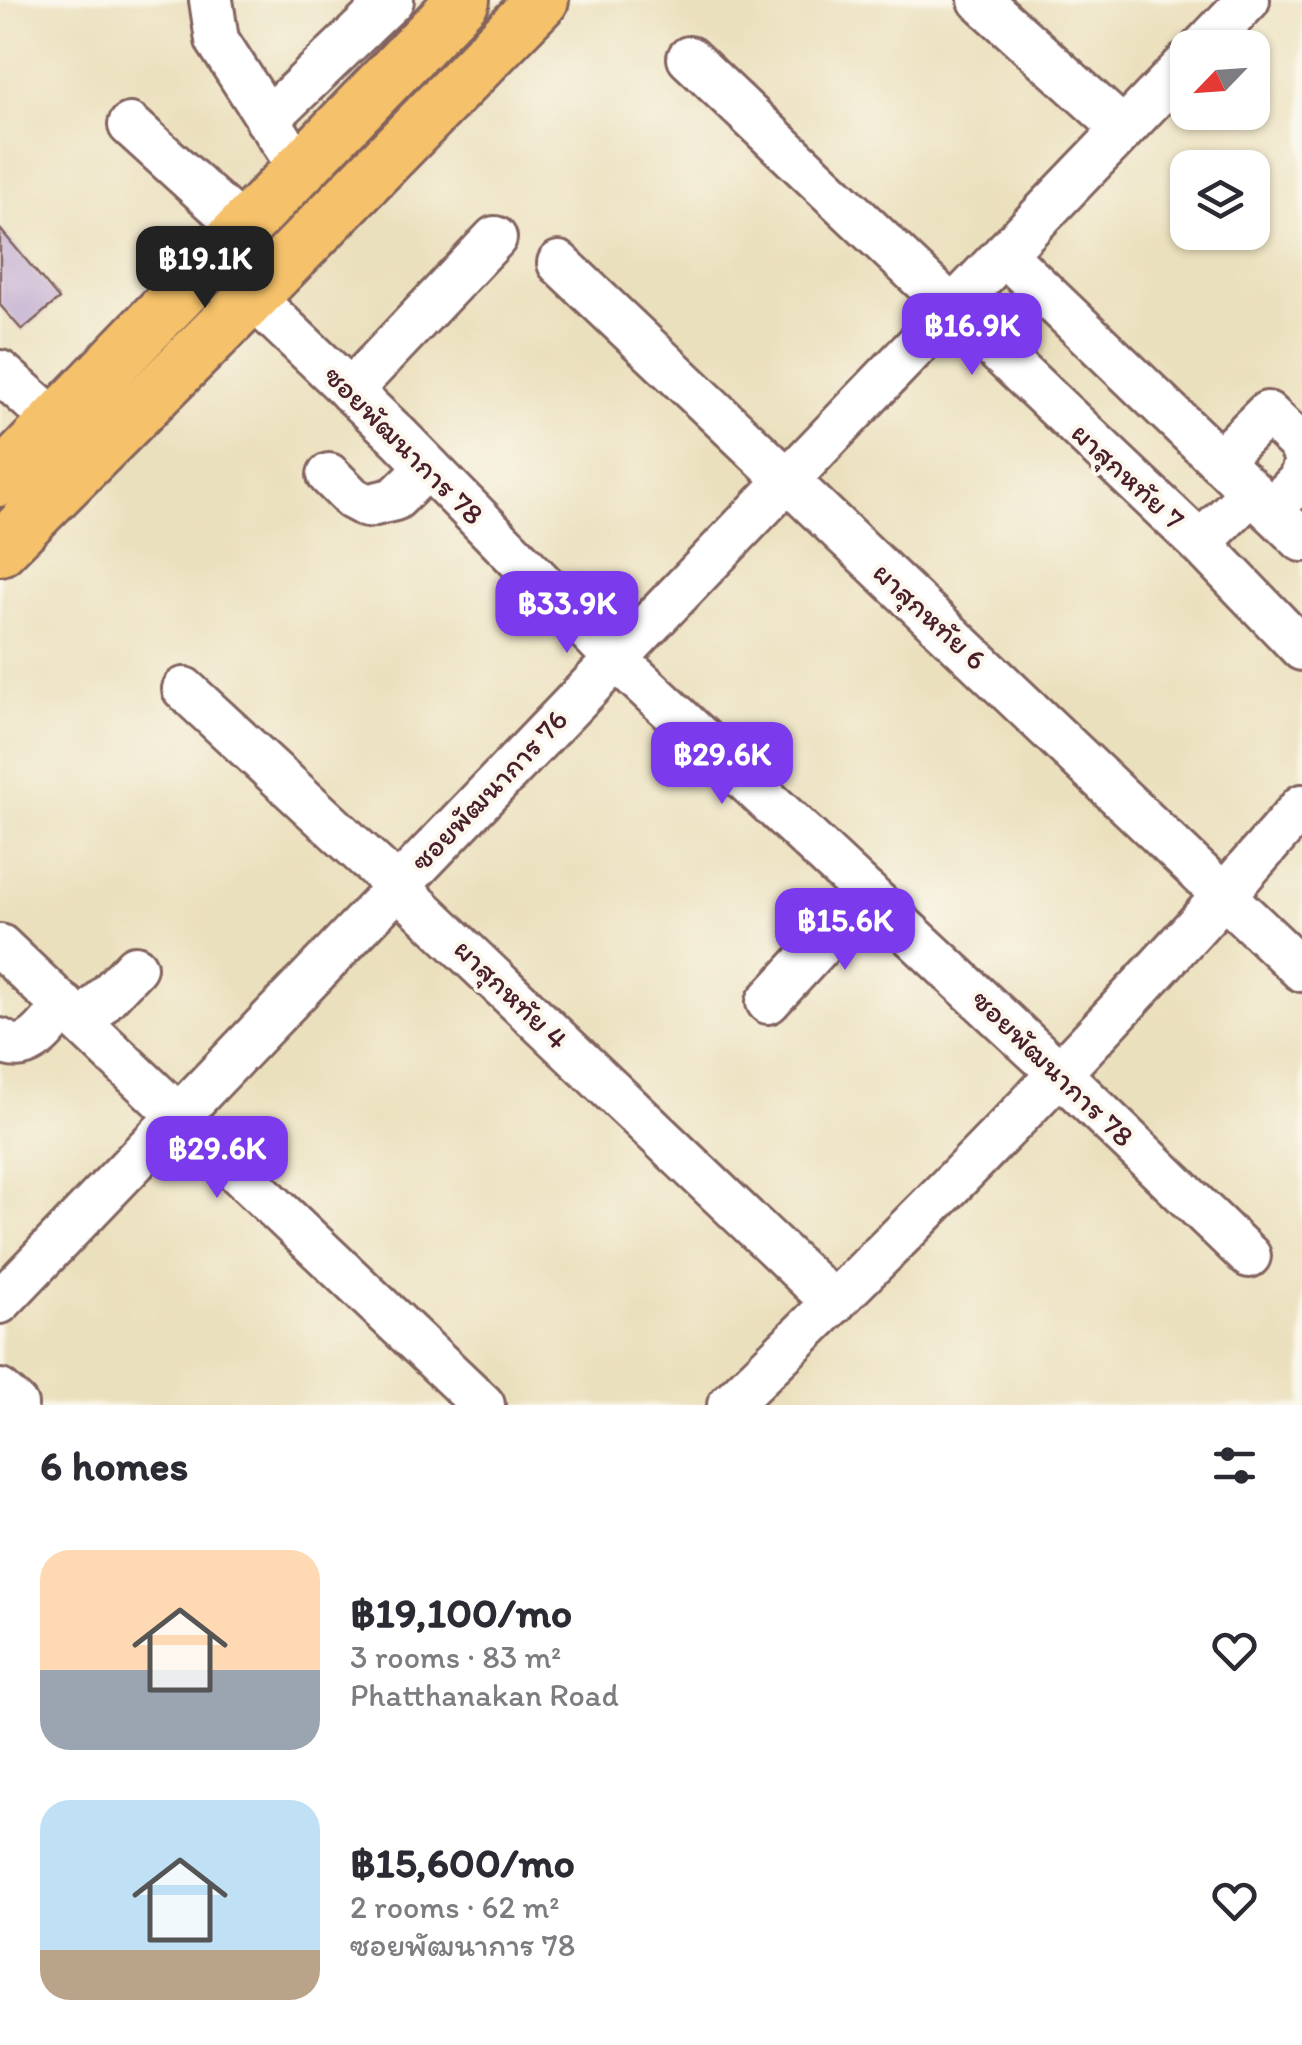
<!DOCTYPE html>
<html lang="en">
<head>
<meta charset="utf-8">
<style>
	:root { --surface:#fff; --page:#f2f2f3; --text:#2b2b33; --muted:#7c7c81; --accent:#7c3aed }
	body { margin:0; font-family:Itim,"Playpen Sans Thai",sans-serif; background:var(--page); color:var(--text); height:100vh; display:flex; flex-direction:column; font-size:38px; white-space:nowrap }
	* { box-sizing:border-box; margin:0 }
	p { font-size:32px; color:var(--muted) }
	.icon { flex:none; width:55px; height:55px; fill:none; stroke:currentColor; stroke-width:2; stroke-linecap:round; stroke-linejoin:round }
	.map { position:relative; height:1405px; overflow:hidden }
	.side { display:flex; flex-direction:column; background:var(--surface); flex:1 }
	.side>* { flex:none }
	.needle { width:65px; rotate:245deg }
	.tools { position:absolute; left:1170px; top:30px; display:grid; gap:20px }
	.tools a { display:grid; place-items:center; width:100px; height:100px; border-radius:20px; background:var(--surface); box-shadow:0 2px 8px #0004; font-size:50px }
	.price { position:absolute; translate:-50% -85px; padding:0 22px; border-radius:20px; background:var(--accent); color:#fff; font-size:32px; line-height:65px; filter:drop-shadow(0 2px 5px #0008) }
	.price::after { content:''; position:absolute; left:50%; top:60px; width:30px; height:22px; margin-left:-15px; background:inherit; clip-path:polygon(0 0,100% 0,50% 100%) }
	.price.selected { background:#222; color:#fff }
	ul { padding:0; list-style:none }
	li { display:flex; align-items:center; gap:30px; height:250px; padding:0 40px }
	li span { display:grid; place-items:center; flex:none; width:280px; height:200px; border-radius:30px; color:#555 }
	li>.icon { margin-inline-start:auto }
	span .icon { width:120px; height:120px; fill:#fffc; stroke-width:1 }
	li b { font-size:42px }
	h2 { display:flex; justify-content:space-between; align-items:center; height:120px; padding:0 40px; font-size:42px }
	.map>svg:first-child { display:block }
</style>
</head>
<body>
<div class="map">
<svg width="1302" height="1405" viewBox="0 0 1302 1405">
	<rect width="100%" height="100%" fill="#fbf7ec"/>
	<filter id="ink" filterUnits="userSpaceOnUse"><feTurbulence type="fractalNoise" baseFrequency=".01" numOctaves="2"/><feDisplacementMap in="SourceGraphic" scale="20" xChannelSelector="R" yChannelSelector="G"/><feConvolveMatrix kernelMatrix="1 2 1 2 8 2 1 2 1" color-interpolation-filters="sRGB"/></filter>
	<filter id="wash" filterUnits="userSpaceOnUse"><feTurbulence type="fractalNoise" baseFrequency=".0048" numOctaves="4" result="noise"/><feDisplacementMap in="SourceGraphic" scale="40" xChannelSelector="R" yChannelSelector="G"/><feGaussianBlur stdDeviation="2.25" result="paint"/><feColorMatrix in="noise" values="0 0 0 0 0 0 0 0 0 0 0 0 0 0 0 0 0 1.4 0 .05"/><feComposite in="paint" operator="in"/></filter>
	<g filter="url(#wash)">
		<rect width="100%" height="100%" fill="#ebe0bd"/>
		<g id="blocks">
			<!-- building -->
			<path fill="#bca5ce" d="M0,229l59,70 -37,31 -22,-25z"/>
		</g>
	</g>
	<g filter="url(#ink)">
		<use href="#blocks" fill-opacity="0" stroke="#82635e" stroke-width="2.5"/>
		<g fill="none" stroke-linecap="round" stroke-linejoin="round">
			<defs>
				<g id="minor">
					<path d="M211,0l6,40 83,129"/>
					<path d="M980,0l143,129"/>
					<path d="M1202,48l46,-48"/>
					<path d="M689,58l511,485 102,106"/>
					<path d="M267,120l125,-120"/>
					<path d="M130,125l113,103"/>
					<path d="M1004,254l298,286"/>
					<path d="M559,263l743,707"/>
					<path d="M252,297l148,141 215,220 443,414 191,184"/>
					<path d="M0,372l55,49"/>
					<path d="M350,391l145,-153"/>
					<path d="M1219,461l48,-48 33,31 2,6"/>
					<path d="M329,475l23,23 15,8 28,-7 33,-32"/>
					<path d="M1271,510l29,-30 2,-7"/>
					<path d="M1200,543l52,-51"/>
					<path d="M184,689l213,197 437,417"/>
					<path d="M0,946l483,459"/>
					<path d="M768,1002l100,-108"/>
					<path d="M82,1023l53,-56"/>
					<path d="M0,1040c28,19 48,-14 64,-34"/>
					<path d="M0,1302l1188,-1240"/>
					<path d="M0,1391l16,14"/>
					<path d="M729,1405c198,-192 393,-390 573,-599"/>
				</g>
				<g id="major">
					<path d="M0,480l463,-480"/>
					<path d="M0,549l252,-252 290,-297"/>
				</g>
			</defs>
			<!-- minor casing -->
			<use href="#minor" stroke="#82635e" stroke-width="48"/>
			<!-- major casing -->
			<use href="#major" stroke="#82635e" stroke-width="58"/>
			<!-- minor -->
			<use href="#minor" stroke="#fff" stroke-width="42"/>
			<!-- major -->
			<use href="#major" stroke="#f5c16b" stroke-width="52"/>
		</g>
	</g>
	<g text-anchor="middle" stroke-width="8" stroke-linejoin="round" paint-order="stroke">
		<!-- street labels -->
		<g font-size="30" fill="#4a1f2b" stroke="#fbf7ec">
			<text transform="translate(404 445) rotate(45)" y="10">ซอยพัฒนาการ 78</text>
			<text transform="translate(1128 476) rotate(43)" y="10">ผาสุกหทัย 7</text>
			<text transform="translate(930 616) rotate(43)" y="10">ผาสุกหทัย 6</text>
			<text transform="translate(489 790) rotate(-46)" y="10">ซอยพัฒนาการ 76</text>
			<text transform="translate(511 994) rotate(44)" y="10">ผาสุกหทัย 4</text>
			<text transform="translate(1053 1068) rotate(44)" y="10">ซอยพัฒนาการ 78</text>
		</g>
	</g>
</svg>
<div class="tools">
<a><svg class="needle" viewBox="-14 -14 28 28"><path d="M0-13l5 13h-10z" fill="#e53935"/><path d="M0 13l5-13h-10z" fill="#7c7c81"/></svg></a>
<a><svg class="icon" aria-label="layers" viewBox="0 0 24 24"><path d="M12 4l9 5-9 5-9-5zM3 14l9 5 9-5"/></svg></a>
</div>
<b class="price selected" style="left:205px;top:311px">฿19.1K</b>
<b class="price" style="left:972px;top:378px">฿16.9K</b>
<b class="price" style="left:567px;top:656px">฿33.9K</b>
<b class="price" style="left:722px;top:807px">฿29.6K</b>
<b class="price" style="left:845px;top:973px">฿15.6K</b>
<b class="price" style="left:217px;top:1201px">฿29.6K</b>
</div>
<section class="side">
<h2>6 homes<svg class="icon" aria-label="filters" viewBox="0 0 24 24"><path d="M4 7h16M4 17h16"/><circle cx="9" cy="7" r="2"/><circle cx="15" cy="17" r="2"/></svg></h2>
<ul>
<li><span style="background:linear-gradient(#ffd9b3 60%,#9aa5b1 0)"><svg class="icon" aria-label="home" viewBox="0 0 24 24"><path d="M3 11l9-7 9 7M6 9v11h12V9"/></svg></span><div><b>฿19,100/mo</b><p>3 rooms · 83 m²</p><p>Phatthanakan Road</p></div><svg class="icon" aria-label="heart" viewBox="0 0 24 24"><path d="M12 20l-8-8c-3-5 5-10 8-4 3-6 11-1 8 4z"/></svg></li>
<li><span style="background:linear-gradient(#bfe0f5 75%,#b9a48a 0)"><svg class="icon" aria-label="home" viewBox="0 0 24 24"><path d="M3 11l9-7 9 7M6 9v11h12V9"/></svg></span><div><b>฿15,600/mo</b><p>2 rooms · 62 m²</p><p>ซอยพัฒนาการ 78</p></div><svg class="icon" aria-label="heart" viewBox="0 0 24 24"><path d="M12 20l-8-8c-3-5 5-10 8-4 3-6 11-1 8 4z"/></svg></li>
</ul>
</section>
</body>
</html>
